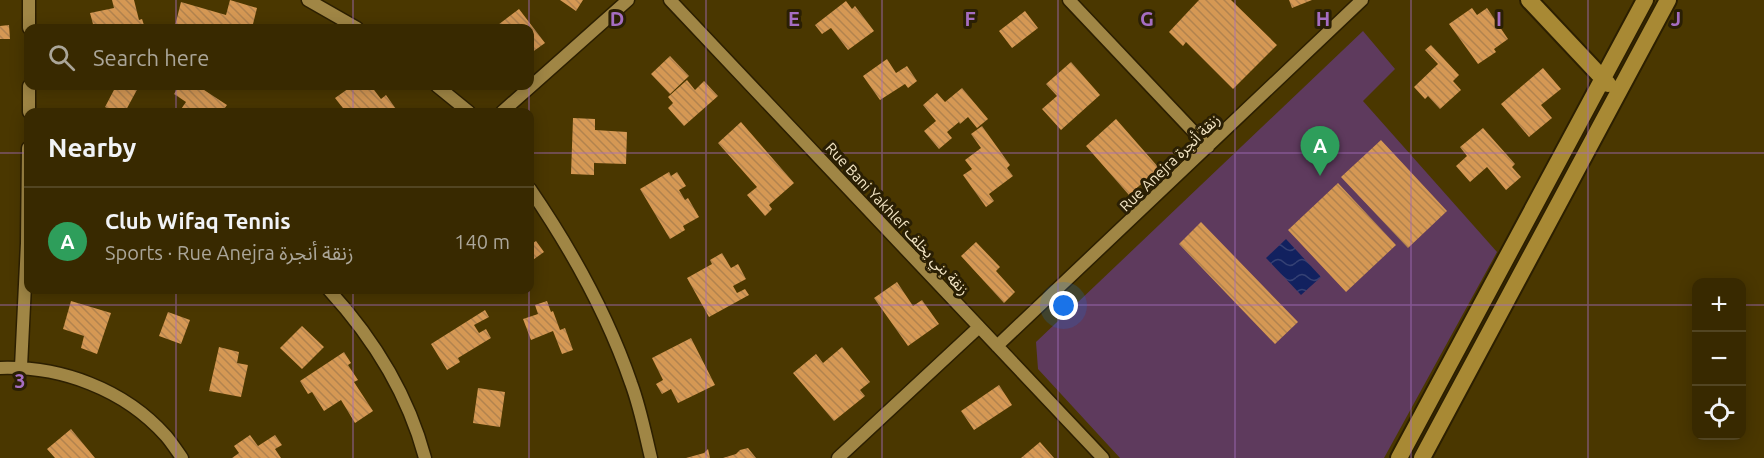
<!DOCTYPE html>
<html lang="en">
<head>
<meta charset="utf-8">
<style>
  :root { --surface:#382900; --page:#3f310a; --text:#f1f3f6; --muted:#aba699; --line:#524522; --accent:#99b5fd }
  body { margin:0; font-family:Ubuntu,"Noto Sans Arabic",sans-serif; background:var(--page); color:var(--text) }
  .controls { position:absolute; right:18px; bottom:18px; display:grid; overflow:hidden; border-radius:12px; box-shadow:0 3px 15px #0003 }
  .controls button { width:54px; height:54px; display:grid; place-items:center; padding:0; border:0; border-bottom:2px solid var(--line); background:var(--surface); color:var(--text); font:30px sans-serif }
  .you { position:absolute; left:1064px; top:306px; width:21px; height:21px; margin:-15px; border:4px solid #fff; border-radius:50%; background:#1a73e8; box-shadow:0 0 0 9px #1a73e833 }
  .badge { display:grid; place-items:center; width:39px; height:39px; border-radius:50%; background:var(--accent); color:#fff; font-size:20px; font-weight:700 }
  .pin { position:absolute; translate:-50% -50px; filter:drop-shadow(0 2px 3px #0008) }
  .pin::after { content:''; position:absolute; top:32px; width:21px; height:18px; background:inherit; clip-path:polygon(0 0,100% 0,50% 100%) }
  .list { margin:0; padding:0; list-style:none }
  h2 { display:flex; justify-content:space-between; align-items:center; height:78px; margin:0; padding:0 24px; font-size:26px }
  h2 small { font-size:20px; font-weight:400; color:var(--muted) }
  .list li { display:grid; grid-template-columns:39px 1fr auto; gap:18px; align-items:center; box-sizing:border-box; height:108px; padding:0 24px; border-top:2px solid var(--line) }
  .list b { display:block; font-size:22px; white-space:nowrap }
  .list p { margin:0; font-size:20px; white-space:nowrap; color:var(--muted) }
  .list em { font-size:20px; font-style:normal; color:var(--muted) }
  .icon { flex:none; width:33px; height:33px; fill:none; stroke:currentColor; stroke-width:2; stroke-linecap:round; stroke-linejoin:round }
  .map { position:relative; flex:none; width:1764px; height:458px; overflow:hidden }
  .search { position:absolute; background:var(--surface); box-shadow:0 3px 15px #0003; left:24px; top:24px; width:510px; height:66px; display:flex; align-items:center; gap:15px; box-sizing:border-box; padding:0 21px; border-radius:12px; color:var(--muted); font-size:22px }
  .panel { position:absolute; background:var(--surface); box-shadow:0 3px 15px #0003; left:24px; top:108px; width:510px; height:186px; border-radius:12px }
  .map>svg:first-child { display:block }
  .garden { fill:#5e3a5d }
  .water { fill:url(#water-waves) }
  .building { fill:url(#building-back-hatch) }
  .lines { fill:none; stroke-linecap:round; stroke-linejoin:round }
  .street-casing { stroke:#2c1f00; stroke-width:15 }
  .secondary-casing { stroke:#2c1f00; stroke-width:20 }
  .street { stroke:#a08645; stroke-width:12 }
  .secondary { stroke:#a88934; stroke-width:16 }
  .grid { fill:none; stroke:#a56dc1; stroke-width:1.5; stroke-opacity:0.55 }
  .labels { text-anchor:middle; stroke-width:6; stroke-linejoin:round; paint-order:stroke }
  .street-label { font-size:15px; fill:#f3e5c4; stroke:#2a1f04 }
  .grid-label { font-size:20px; text-anchor:middle; font-weight:bold; fill:#a56dc1; stroke:#2a1f04; stroke-width:6; stroke-linejoin:round; paint-order:stroke }
</style>
</head>
<body>
<div class="map">
<svg width="1764" height="458" viewBox="0 0 1764 458">
  <defs>
    <pattern id="water-waves" width="16" height="10" patternUnits="userSpaceOnUse" patternTransform="scale(1.5)"><rect width="16" height="10" fill="#12215f"/><path d="M0 5q4-4 8 0t8 0" fill="none" stroke="#354174"/></pattern>
    <pattern id="building-back-hatch" width="6" height="6" patternUnits="userSpaceOnUse" patternTransform="scale(1.5)"><rect width="6" height="6" fill="#d59854"/><path d="M-1 5l2 2M0 0l6 6M5-1l2 2" fill="none" stroke="#b2834e"/></pattern>
  </defs>
  <rect width="100%" height="100%" fill="#4a3700"/>
  <path class="garden" d="M1363 31 1395 69 1363 101 1497 252 1384 458H1120L1038 369 1036 342Z"/>
  <path class="water" d="M1286 239 1321 277 1301 295 1266 258Z"/>
  <path class="building" d="M112 0H134L139 20 142 19 145 28H125L124 27 118 28H94L90 13 114 8Z
    M230 0 257 8 252 28H185L175 26 181 2 226 15Z
    M560 0H583L576 11Z
    M1199 0H1231L1277 45 1233 89 1186 42 1183 46 1169 32Z
    M1289 0H1312L1292 8Z
    M846 1 852 9 855 6 874 31 848 50 831 28 822 34 815 25Z
    M1472 8 1477 15 1487 8 1508 39 1494 49 1496 52 1478 64 1449 24Z
    M519 9 545 43 531 53 530 50V28H494Z
    M1025 11 1038 28 1012 48 999 31Z
    M9 25 10 39H0V26Z
    M1431 45 1459 75 1453 81 1461 90 1440 109 1428 96 1425 99 1414 87 1438 64 1425 50Z
    M670 56 689 76 670 94 651 74Z
    M887 59 896 73 907 66 917 81 908 88 905 84 880 100 863 76Z
    M1071 62 1100 95 1061 130 1042 109 1057 96 1046 84Z
    M1543 68 1561 89 1541 105 1552 118 1529 137 1501 104Z
    M687 80 695 90 704 81 718 96 684 126 668 108 673 103 668 97Z
    M110 86H139L125 112H115L105 107 115 88Z
    M179 86H198L227 105 222 112H179L186 102 174 94Z
    M352 86H371L381 99 386 95 396 109 391 112H358L356 109 351 112H346L335 98Z
    M962 88 988 119 977 128 968 117 960 124 959 122 947 132 952 138 939 149 924 131 936 121 923 105 937 93 945 102Z
    M573 118 595 119V130L627 132 626 164 594 163V175L571 174Z
    M1116 119 1159 168 1129 195 1086 146Z
    M741 122 794 183 769 205 772 209 765 216 747 195 757 187 718 143Z
    M982 126 1010 165 1007 168 1013 176 989 194 994 201 986 207 963 175 972 169 965 160 981 148 971 134Z
    M1483 128 1515 164 1512 167 1521 177 1506 190 1487 167 1470 182 1456 166 1467 156 1460 147Z
    M1381 140 1447 211 1408 248 1341 177Z
    M669 172 671 176 677 172 686 186 679 190 685 200 688 198 699 217 683 226 685 230 670 239 640 189Z
    M1338 183 1396 245 1346 292 1288 230Z
    M1201 222 1298 322 1275 344 1179 244Z
    M536 241 544 252 530 262V245Z
    M976 242 1000 267 996 271 1015 292 1004 303 961 256Z
    M722 253 731 268 738 264 746 279 733 286 737 293 745 289 749 295 709 317 687 278 712 264 710 260Z
    M897 282 913 306 922 300 939 324 908 346 874 298Z
    M71 301 111 313 97 354 81 348 84 336 63 329Z
    M547 301 551 312 553 311 560 330 565 328 573 350 562 354 553 331 531 340 523 319 538 314 535 305Z
    M485 310 489 317 474 325 479 333 486 329 491 338 458 358 460 362 447 370 431 344Z
    M168 312 190 320 181 344 159 336Z
    M302 326 324 347 302 369 280 348Z
    M691 338 715 385 678 403 671 389 662 394 656 384 663 380 652 358Z
    M219 347 239 352 237 363 248 365 241 397 209 391Z
    M842 347 870 382 860 390 865 396 834 421 793 373 816 354 823 363Z
    M344 352 351 363 348 365 358 380 354 382 373 411 355 423 341 400 324 411 312 392 308 394 300 381Z
    M999 385 1012 405 974 430 961 411Z
    M478 388 505 392 500 427 473 423Z
    M71 429 95 458H55L47 449Z
    M250 435 258 446 275 435 282 445 275 449 281 458H232L239 453 234 446Z
    M1040 442 1054 458H1021Z
    M748 448 756 458H723L736 454 740 450Z
    M708 449 710 458H686L704 453Z"/>
  <g class="lines">
    <g class="street-casing">
      <path id="street" d="M29 0V28
        M308 0 357 28
        M670 0 1103 458
        M1069 0 1208 147
        M29 86V112
        M437 86 469 112
        M502 112 628 0
        M530 189C571 249 607 313 631 383 640 407 645 433 651 458
        M329 290C373 338 408 394 425 458
        M997 346 1362 0
        M21 367 27 243 28 148
        M0 368C61 366 124 389 166 436 172 443 177 451 182 458
        M838 458 979 327"/>
    </g>
    <g class="secondary-casing">
      <path id="secondary" d="M1529 0 1608 84
        M1399 458 1645 0
        M1422 458 1668 0"/>
    </g>
    <use href="#street" class="street"/>
    <use href="#secondary" class="secondary"/>
  </g>
  <path class="grid" d="M176 0V28M353 0V28M529 0V28M706 0V458M882 0V458M1058 0V458M1235 0V458M1411 0V458M1588 0V458M176 86V112M353 86V112M529 86V112M0 153H28M530 153H1764M176 290V458M353 290V458M529 290V458M0 305H1696M1742 305H1764"/>
  <g class="labels">
    <g class="street-label">
      <text transform="translate(1170 163) rotate(-44)" y="5">Rue Anejra زنقة أنجرة</text>
      <text transform="translate(897 219) rotate(47)" y="5">Rue Bani Yakhlef زنقة بني يخلف</text>
    </g>
  </g>
  <g class="grid-label">
    <text x="617" y="26">D</text>
    <text x="794" y="26">E</text>
    <text x="970" y="26">F</text>
    <text x="1147" y="26">G</text>
    <text x="1323" y="26">H</text>
    <text x="1499" y="26">I</text>
    <text x="1676" y="26">J</text>
    <text x="20" y="388">3</text>
  </g>
</svg>
<div class="controls">
<button>+</button>
<button>−</button>
<button><svg class="icon" aria-label="locate" viewBox="0 0 24 24"><circle cx="12" cy="12" r="6"/><path d="M12 2v4M12 18v4M2 12h4M18 12h4"/></svg></button>
</div>
<div class="you"></div>
<div class="pin badge" style="left:1320px;top:176px;background:#2e9e5b">A</div>
<div class="search"><svg class="icon" aria-label="search" viewBox="0 0 24 24"><circle cx="10" cy="10" r="6"/><path d="M15 15l6 6"/></svg>Search here</div>
<section class="panel">
<h2>Nearby<small></small></h2>
<ul class="list">
<li><span class="badge" style="background:#2e9e5b">A</span><div><b>Club Wifaq Tennis</b><p>Sports · Rue Anejra زنقة أنجرة</p></div><em>140 m</em></li>
</ul>
</section>
</div>
</body>
</html>
